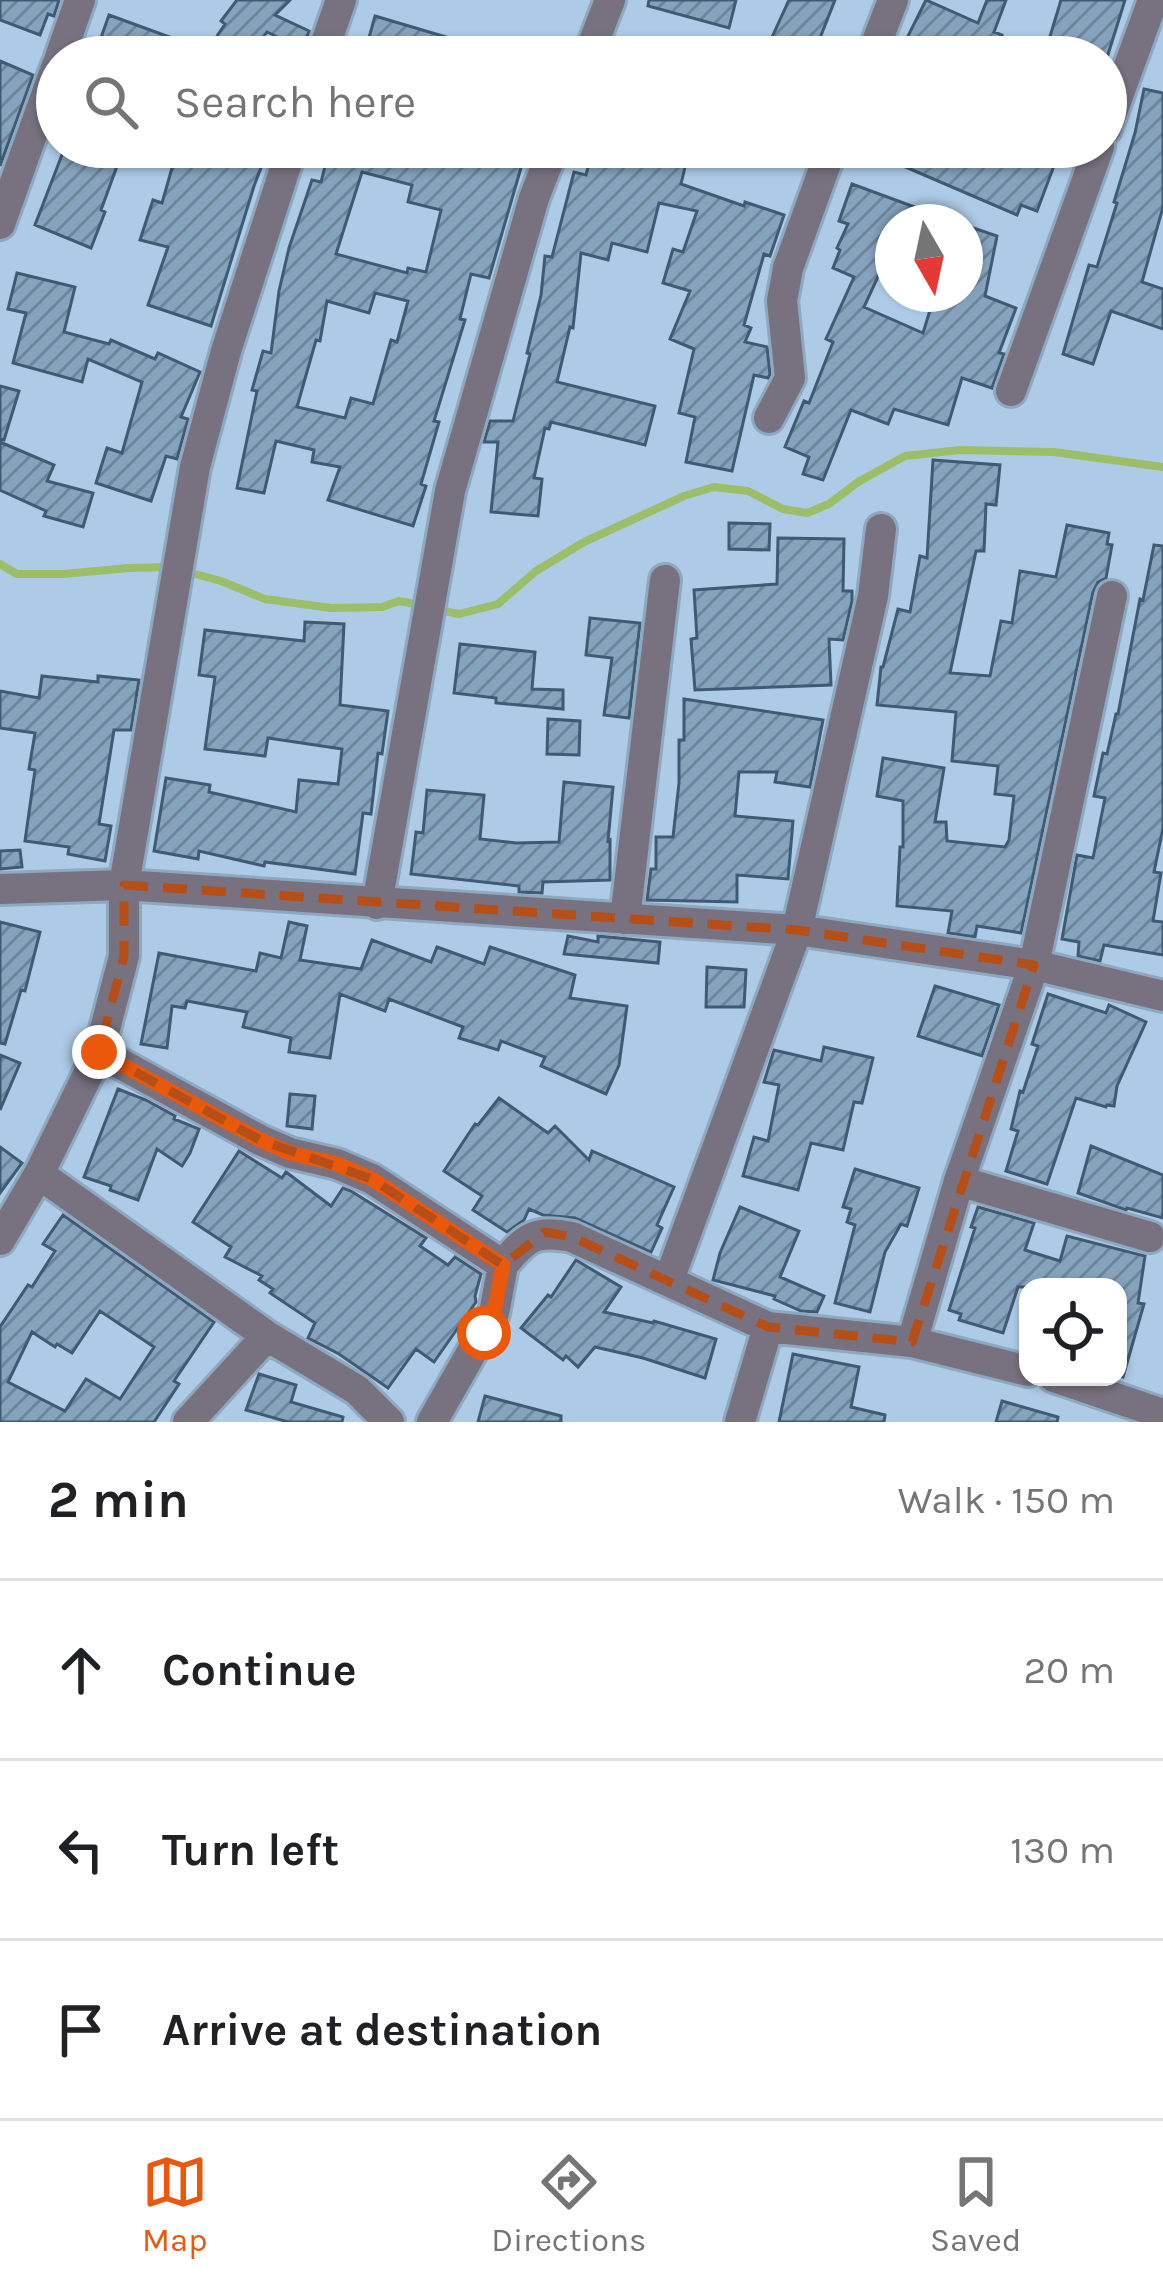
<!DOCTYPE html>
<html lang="en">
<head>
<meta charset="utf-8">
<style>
  :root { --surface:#fff; --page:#f6f6f6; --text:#202124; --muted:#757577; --line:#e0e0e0; --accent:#ea580c }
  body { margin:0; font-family:Karla,sans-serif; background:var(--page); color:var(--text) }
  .controls { position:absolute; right:36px; bottom:36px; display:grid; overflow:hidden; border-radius:24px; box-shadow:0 3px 9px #0004 }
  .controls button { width:108px; height:108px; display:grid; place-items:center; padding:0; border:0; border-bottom:3px solid var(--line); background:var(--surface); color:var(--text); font:60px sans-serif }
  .compass { position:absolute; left:875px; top:204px; width:108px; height:108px; border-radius:50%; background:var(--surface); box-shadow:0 3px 9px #0004; rotate:171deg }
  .stop { position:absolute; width:36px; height:36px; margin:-27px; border:9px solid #ea580c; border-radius:50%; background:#fff }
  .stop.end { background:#ea580c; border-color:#fff; box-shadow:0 3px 12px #0008 }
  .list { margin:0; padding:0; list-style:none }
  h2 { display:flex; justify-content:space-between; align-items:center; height:156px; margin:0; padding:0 48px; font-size:51px }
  h2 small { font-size:39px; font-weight:400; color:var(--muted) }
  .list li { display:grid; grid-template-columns:78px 1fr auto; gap:36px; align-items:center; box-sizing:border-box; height:180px; padding:0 48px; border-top:3px solid var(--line) }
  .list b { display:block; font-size:45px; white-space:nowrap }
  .list em { font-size:39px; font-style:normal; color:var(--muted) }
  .icon { flex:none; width:66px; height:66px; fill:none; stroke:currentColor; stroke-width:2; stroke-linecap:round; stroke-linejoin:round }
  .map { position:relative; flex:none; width:1163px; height:1422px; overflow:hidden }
  .search { position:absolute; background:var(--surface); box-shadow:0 3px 9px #0004; left:36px; right:36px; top:36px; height:132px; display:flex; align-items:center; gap:30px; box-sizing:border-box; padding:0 42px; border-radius:66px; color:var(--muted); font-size:45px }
  .sheet { height:696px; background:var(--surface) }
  nav { display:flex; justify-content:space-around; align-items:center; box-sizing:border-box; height:168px; border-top:3px solid var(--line); background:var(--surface); font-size:33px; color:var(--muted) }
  nav a { display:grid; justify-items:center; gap:6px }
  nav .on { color:var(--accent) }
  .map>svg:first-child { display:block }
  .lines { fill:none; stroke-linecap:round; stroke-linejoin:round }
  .stream { stroke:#9dbe68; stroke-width:8 }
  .building { fill:url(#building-hatch); stroke:#3f5a72; stroke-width:3; fill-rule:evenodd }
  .minor-casing { stroke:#8ea8c0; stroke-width:36 }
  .minor { stroke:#787280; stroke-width:30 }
  .route { stroke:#ea580c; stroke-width:15 }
  .marked { fill:none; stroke:#b64e17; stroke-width:9; stroke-dasharray:24 15; stroke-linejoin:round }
</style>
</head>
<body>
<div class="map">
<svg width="1163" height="1422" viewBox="0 0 1163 1422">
  <defs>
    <pattern id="building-hatch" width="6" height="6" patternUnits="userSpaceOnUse" patternTransform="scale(3)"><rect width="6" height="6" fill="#86a3be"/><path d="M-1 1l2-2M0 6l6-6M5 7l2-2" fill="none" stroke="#6d859b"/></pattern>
  </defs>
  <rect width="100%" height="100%" fill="#adcbe7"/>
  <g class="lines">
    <path class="stream" d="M0 564 17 574H63L129 568 169 567
      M184 571 221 581 265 599 331 608 382 607 399 601 420 605
      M434 609 459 614 498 604 536 571 584 542 684 496 714 487 748 491 783 509 807 513 829 504 858 482 905 456 960 450 1054 452 1163 467"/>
  </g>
  <path class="building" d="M0 0H59L54 16 48 14 40 35 0 20Z
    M237 0H290L275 15 309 31 303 49 267 32 247 57H223L209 48 225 24 221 21Z
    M649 0H736L729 28 648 6Z
    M789 0H835L818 43 849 57H763Z
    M926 0 978 23 987 0H1006L994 32 1002 35 991 57H945L907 38Z
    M1061 0H1125L1106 61V57H1093L1048 43Z
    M109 15 219 55 218 57H111L96 52Z
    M375 16 497 52 496 57H382L365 52Z
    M0 61 33 75 0 166Z
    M1144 89 1163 93V207L1142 282 1163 289V329L1111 311 1093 364 1063 354 1089 265 1097 267 1117 203 1114 202 1135 133Z
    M65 147H124L101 210 105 212 91 248 35 225Z
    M178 147H269L254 186 211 326 148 305 168 247 140 240 153 200 162 203Z
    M330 147H527L489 278 471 274 460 319 465 320 434 421 439 422 421 484 426 486 413 526 328 500 340 467 312 462 314 450 276 441 264 493 237 488 257 391 252 390 263 351 271 353 279 291 289 248 312 180 321 182ZM362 172 412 185 408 202 441 210 426 272 408 268 407 273 336 254ZM375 293 408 301 397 342 391 340 373 404 351 398 345 418 297 407 316 340 320 341 327 301 369 313Z
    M593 147H646L645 151 687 159 681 184 744 206 745 202 784 215 770 256 764 254 744 325 751 328 745 342 767 347 770 374 768 378 754 375 732 471 686 462 695 417 679 413 694 349 670 339 690 291 663 283 673 249 683 252 697 211 659 203 647 252 612 243 608 260 581 253 573 328 570 327 557 382 655 406 645 445 551 422 549 429 545 428 534 478 542 479 538 516 491 512 498 442H484L490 421H513L530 354 527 353 541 295 545 256 552 257 574 172 586 175Z
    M859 147H1061L1037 211 1021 205 1017 215Z
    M852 184 950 220V222H893V244L864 307 923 333 935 294H965V225L997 236 985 296 1016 308 999 353 1004 354 992 388 962 378 948 425 894 409 888 424 851 410 823 480 803 474 809 457 785 447 804 401 809 403 833 342 826 339 854 277 833 268 840 250 837 248 848 224 839 221Z
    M17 273 75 287 64 332 109 344 111 340 155 359 158 353 200 372 181 417 188 419 177 459 166 456 151 501 96 483 107 448 122 453 142 382 88 359 82 382 13 363 26 313 8 309Z
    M0 386 19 391 4 440 0 439Z
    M0 442 54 465 47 481 93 493 83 527 44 516 46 511 0 490Z
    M933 460 1000 465 996 505 986 504 984 551H976L950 673 990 676 1001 621 1012 623 1020 571 1056 577 1067 525 1109 533 1107 544 1112 545 1106 578 1098 582 1093 592 1021 933 977 926 975 937 948 933 952 911 897 906 900 847H903V801L877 796 883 758 944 768 935 822H946L947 841 1005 847 1009 840 1014 796 995 794 998 766 952 761 956 712 877 705 881 667H883L898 609 910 612 920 556 927 558Z
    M729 523 770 524 769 550 729 549Z
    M778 538 844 539 843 591H852V601L843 640 829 639 831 685 695 690 691 639 697 638 694 590 777 584Z
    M1154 545 1163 546V828L1154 872 1161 873 1153 921 1163 922V955L1104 945 1100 961 1078 956 1079 942 1062 939 1077 855 1093 858 1105 798 1094 796 1103 753 1107 754 1116 714H1118L1140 599 1143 600Z
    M590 618 640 623 629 718 604 715 612 658 586 655Z
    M305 622 344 624 340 705 388 711 382 754 378 753 371 814 363 813 355 874 265 862 264 866 199 851 198 859 154 851 166 778 210 785 209 792 296 812 299 780 338 784 342 749 268 738 265 756 205 749 215 677 199 675 205 630 304 641Z
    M460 644 535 652 532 689 563 690V709L496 703V698L454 693Z
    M42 676 98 682V676L139 680 131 730H114L99 824 111 826 105 861 68 854 69 847 25 841 35 770 29 769 35 733 0 728V691L39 698Z
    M684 699 823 720 810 787 775 782 777 772H739L735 816 793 821 788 879 737 875V902L647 900 651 869H656V837H673L679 783V740H684Z
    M548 719 580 721 579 755 547 754Z
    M564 782 613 787 608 841 610 840V880L543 882 542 893 519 892V886L411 874 416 832 423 833 427 790 484 795 480 839 516 843 559 842Z
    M20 850 22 867 0 869V851Z
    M0 922 40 932 25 991 21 990 5 1044 0 1043Z
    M289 922 307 926 300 960 361 969 372 940 431 962 437 947 484 964 490 947 575 975 570 998 627 1006 619 1065 606 1094 541 1066 545 1057 501 1041 498 1050 459 1038 463 1027 389 999 385 1011 340 994 330 1058 289 1052 291 1038 243 1027 247 1012 187 1001 185 1008 172 1006 167 1048 141 1044 159 953 256 971 260 953 281 958Z
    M568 936 598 942V936L660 942 658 963 564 954Z
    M707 967 746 970 744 1007H706Z
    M935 986 999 1005 982 1056 918 1036Z
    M1048 994 1106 1013 1109 1005 1146 1022 1117 1086 1114 1106 1107 1105 1106 1107 1076 1098 1047 1184 1006 1171 1018 1131 1011 1129 1020 1091 1023 1092 1038 1046 1032 1044Z
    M824 1047 873 1058 862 1103 854 1102 843 1150 811 1143 798 1190 743 1176 754 1137 768 1141 779 1085 764 1082 774 1050 821 1061Z
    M0 1055 20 1063 0 1110Z
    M118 1089 146 1100 175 1116 174 1119 199 1129 190 1153 182 1166 157 1149 138 1200 110 1190 111 1186 84 1177Z
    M290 1094 315 1096 312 1129 287 1126Z
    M499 1098 548 1133 555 1126 589 1160 592 1151 674 1187 657 1225 662 1228 651 1252 575 1218 543 1215 529 1209 524 1220 507 1232 473 1210 482 1196 444 1171 475 1124 478 1125Z
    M1091 1146 1163 1175V1218L1127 1208 1126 1210 1078 1193Z
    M0 1147 22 1163 0 1193Z
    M239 1151 282 1178 286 1172 331 1206 343 1188 351 1191 426 1238 420 1246 448 1265 455 1257 481 1274 475 1296 476 1302 434 1362 416 1349 388 1388 339 1354 308 1338 315 1323 270 1293 273 1289 259 1280 262 1276 225 1257 231 1247 193 1222Z
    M855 1169 919 1188 907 1226 901 1224 885 1252 870 1312 835 1303 855 1225 847 1222 851 1209 843 1207Z
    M740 1207 799 1231 780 1277 824 1296 817 1312 801 1311 774 1299 775 1296 713 1280 720 1253Z
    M978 1207 1034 1223 1025 1250 1060 1261 1067 1236 1145 1256 1138 1303 1144 1304 1123 1377 1118 1376V1287H1018L1003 1333 959 1320 961 1314 949 1310 975 1228 971 1227Z
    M63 1215 214 1322 174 1381 179 1384 154 1422H0V1327L28 1285 32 1287 55 1251 43 1244ZM100 1311 154 1347 120 1399 86 1379 65 1411 8 1382 32 1332 55 1347 57 1344 72 1353Z
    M576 1260 621 1287 604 1312 653 1323 654 1321 716 1339 705 1378 643 1358 595 1347 578 1367 566 1356 563 1360 521 1328 548 1295 551 1297Z
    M793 1354 859 1367 851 1407 885 1415 884 1422H779Z
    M259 1374 296 1385 291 1402 343 1417 342 1422H288L246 1410Z
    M485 1396 561 1416V1422H478Z
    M1002 1401 1058 1417 1057 1422H996Z"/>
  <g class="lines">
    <g class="minor-casing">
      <path id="minor" d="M60 57 80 0
        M321 57 341 0
        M588 57 610 0
        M871 57 893 0
        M1106 129 1153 0
        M0 224 57 65
        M1011 391 1099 147
        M769 418 790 378 782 301 788 268 832 147
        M0 889 124 885 797 930 1034 965 1163 996
        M377 904 450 491 534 198 554 147
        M625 919 665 580
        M99 1052 260 1140 290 1153 337 1164 372 1179 503 1265C527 1236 535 1230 572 1237L768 1327 912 1342 1028 1371
        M39 1174 267 1336 357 1390 389 1422
        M959 1181 1150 1237
        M0 1240 39 1174 99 1052 124 956V885L195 467 226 351 292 147
        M669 1280 797 930 873 596 881 529
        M912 1342 959 1181 1034 965 1112 596
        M1054 1377 1163 1414
        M188 1422 267 1336
        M432 1422 494 1313 503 1265
        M740 1422 768 1327"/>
    </g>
    <use href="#minor" class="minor"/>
  </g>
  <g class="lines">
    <path class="route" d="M99 1052 260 1140 290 1153 337 1164 372 1179 503 1265 494 1313 484 1333"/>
  </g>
  <path class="marked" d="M124 885 797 930 1034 965 912 1342 768 1327 572 1237 545 1232 503 1265 372 1179 260 1140 99 1052 124 956Z"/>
</svg>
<div class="controls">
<button><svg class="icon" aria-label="locate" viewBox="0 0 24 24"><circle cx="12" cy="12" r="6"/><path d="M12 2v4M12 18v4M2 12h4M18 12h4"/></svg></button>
</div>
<svg class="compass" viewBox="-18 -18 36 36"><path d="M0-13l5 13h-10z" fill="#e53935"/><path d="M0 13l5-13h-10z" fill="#757577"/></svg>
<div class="stop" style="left:484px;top:1333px"></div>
<div class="stop end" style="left:99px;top:1052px"></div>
<div class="search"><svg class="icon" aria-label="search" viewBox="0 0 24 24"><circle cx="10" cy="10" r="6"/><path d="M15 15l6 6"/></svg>Search here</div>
</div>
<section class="sheet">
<h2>2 min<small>Walk · 150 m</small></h2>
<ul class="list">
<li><svg class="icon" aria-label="ahead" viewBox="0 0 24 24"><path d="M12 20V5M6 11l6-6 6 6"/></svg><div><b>Continue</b></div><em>20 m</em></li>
<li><svg class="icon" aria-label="left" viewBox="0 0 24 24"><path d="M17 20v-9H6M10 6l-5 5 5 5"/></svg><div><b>Turn left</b></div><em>130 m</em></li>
<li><svg class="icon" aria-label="arrive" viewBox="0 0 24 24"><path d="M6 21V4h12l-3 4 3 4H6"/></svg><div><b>Arrive at destination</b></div></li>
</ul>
</section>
<nav>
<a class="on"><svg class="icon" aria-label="map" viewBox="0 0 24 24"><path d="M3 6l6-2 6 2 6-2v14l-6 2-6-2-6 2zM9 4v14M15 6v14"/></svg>Map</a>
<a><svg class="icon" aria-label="directions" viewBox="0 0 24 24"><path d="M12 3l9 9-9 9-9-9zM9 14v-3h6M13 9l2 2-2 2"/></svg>Directions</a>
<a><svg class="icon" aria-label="saved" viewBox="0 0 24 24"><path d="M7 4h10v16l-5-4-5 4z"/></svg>Saved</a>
</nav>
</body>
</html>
